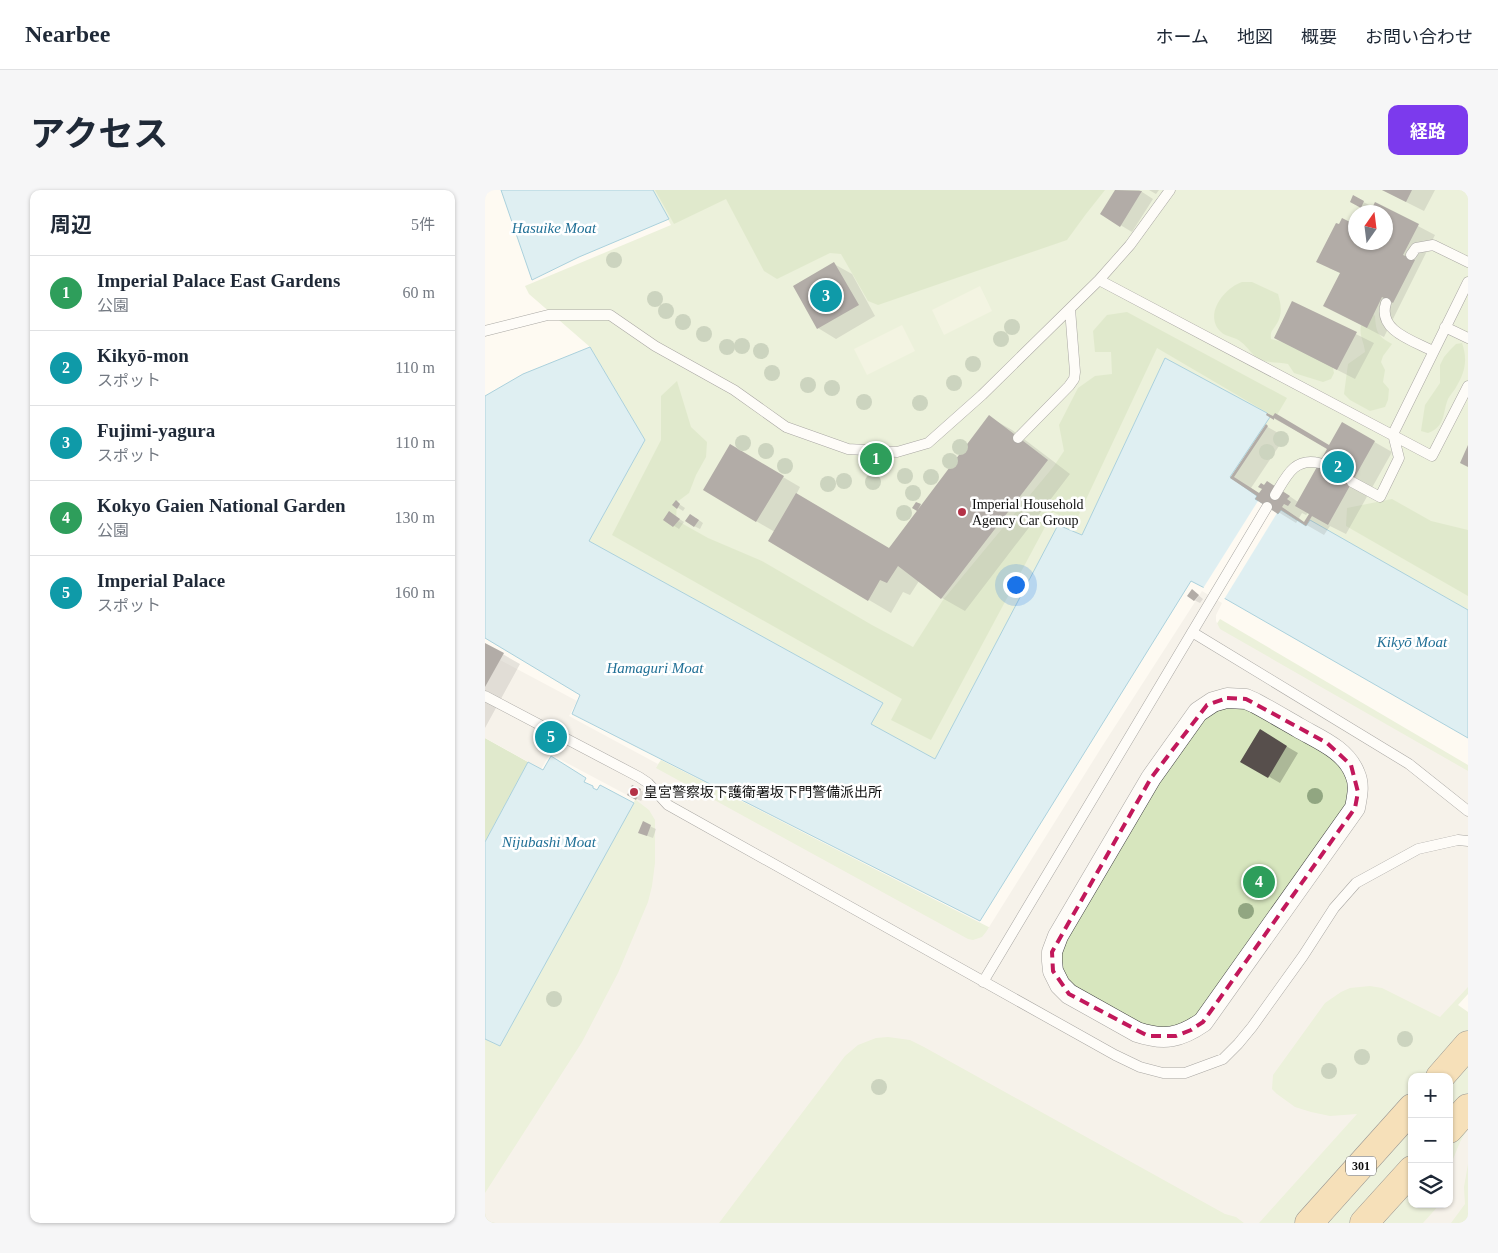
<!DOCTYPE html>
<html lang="ja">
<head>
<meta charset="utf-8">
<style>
  :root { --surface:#fff; --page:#f6f6f7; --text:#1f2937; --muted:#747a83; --line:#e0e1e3; --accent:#7c3aed }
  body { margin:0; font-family:"Times New Roman","Noto Sans JP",serif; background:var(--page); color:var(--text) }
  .controls { position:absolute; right:15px; bottom:15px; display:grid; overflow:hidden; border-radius:10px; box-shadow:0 1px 4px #0004 }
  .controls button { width:45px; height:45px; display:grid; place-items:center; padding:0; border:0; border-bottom:1px solid var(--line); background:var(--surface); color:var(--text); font:25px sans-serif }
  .compass { position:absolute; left:863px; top:15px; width:45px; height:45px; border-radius:50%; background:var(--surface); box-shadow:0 1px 4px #0004; rotate:14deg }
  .you { position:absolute; left:530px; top:394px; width:18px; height:18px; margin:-12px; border:4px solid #fff; border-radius:50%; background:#1a73e8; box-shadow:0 0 0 8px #1a73e833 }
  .badge { display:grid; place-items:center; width:32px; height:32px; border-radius:50%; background:var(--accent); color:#fff; font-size:16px; font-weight:700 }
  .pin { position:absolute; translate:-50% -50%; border:2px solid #fff; box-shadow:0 1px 5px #0006 }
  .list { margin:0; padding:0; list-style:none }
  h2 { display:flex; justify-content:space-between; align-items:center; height:65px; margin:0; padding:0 20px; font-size:21px }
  h2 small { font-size:16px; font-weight:400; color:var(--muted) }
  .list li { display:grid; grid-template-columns:32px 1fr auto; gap:15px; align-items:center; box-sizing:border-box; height:75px; padding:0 20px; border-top:1px solid var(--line) }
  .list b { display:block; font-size:19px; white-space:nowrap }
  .list p { margin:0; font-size:16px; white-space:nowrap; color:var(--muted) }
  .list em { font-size:16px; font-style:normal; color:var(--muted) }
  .icon { flex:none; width:28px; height:28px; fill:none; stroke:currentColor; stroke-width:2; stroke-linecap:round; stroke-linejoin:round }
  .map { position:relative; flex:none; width:983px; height:1033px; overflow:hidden; border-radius:10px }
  header { display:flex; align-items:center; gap:30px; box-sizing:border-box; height:70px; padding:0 25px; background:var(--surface); border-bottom:1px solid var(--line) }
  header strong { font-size:24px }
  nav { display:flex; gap:28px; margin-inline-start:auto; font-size:18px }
  .intro { display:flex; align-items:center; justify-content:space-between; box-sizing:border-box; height:120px; padding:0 30px }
  h1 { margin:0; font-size:35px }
  .button { padding:12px 22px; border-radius:10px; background:var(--accent); color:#fff; font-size:18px; font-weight:700 }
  main { display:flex; gap:30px; padding:0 30px }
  aside { flex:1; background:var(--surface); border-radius:10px; box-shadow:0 1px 4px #0004 }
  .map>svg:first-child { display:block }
  .green { fill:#d7e6be; fill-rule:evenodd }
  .forest { fill:#bdd69e }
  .pitch { fill:#e7eecf }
  .plaza { fill:#eee9e0; fill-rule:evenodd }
  .water { fill:#bbe3f1; stroke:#479fc2 }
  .pier { fill:#fefaf2 }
  .shadow { fill:#0003; fill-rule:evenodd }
  .building { fill:#574f4c }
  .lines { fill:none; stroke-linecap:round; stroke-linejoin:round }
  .lane-casing { stroke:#424242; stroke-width:11 }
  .street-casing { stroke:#424242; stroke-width:21 }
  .primary-casing { stroke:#202020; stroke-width:29 }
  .lane { stroke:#fff; stroke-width:10 }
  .street { stroke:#fff; stroke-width:20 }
  .primary { stroke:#edc173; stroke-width:28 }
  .tree { fill:#91a681 }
  .marked { fill:none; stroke:#c2185b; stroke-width:4; stroke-dasharray:10 6; stroke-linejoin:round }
  .poi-dot { fill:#b43247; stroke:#fff; stroke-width:2 }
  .labels { text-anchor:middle; stroke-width:5; stroke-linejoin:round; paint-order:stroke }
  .shield { fill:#fff; stroke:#575757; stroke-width:1 }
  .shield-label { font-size:12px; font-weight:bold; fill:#0f0f0f }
  .poi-label { font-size:14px; fill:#0f0f0f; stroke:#fff; text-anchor:start }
  .water-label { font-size:15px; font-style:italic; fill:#227197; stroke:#fff }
</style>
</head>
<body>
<header>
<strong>Nearbee</strong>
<nav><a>ホーム</a><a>地図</a><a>概要</a><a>お問い合わせ</a></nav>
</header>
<div class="intro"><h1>アクセス</h1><a class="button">経路</a></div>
<main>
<aside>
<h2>周辺<small>5件</small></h2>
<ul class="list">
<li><span class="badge" style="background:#2e9e5b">1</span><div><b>Imperial Palace East Gardens</b><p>公園</p></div><em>60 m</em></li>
<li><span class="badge" style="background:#0f9aa8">2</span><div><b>Kikyō-mon</b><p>スポット</p></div><em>110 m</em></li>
<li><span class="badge" style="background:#0f9aa8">3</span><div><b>Fujimi-yagura</b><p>スポット</p></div><em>110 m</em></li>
<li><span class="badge" style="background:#2e9e5b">4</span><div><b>Kokyo Gaien National Garden</b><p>公園</p></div><em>130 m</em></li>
<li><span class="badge" style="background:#0f9aa8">5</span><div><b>Imperial Palace</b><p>スポット</p></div><em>160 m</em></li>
</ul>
</aside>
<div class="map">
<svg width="983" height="1033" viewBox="0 0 983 1033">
  <rect width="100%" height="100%" fill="#fefaf2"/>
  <path class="green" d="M168 0H983V420L825 331 821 336 796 320 793 324 770 309 772 305 745 288 785 227 680 168 597 345 573 336 450 569 385 534 398 513 104 351 160 250 105 157 44 104 40 96 186 35ZM871 22H901V52H871Z
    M735 429 983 575V804L973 815 983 822V1033H0V849L15 856 156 599 176 570 531 751 601 632ZM927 887H964V1014H927Z"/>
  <path class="forest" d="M170 0H620L601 24 582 50 393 115 383 111 356 64 345 63 292 89 279 81 241 9 189 34Z
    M757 92H767L793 104C796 114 798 125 791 135 787 141 785 142 786 149L845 164 849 183 846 189 838 192 809 183 803 174C794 172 784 173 776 170 768 167 763 157 756 152 751 147 741 147 736 142 718 125 739 98 757 92Z
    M642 122 802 208 792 225 788 226 672 158 590 333 568 322 446 550 406 530 417 509 127 345 176 250V206L192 191 206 237 222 252 221 267 211 285 204 303 192 312 191 330 223 348 277 371 387 435 428 457 458 410 569 276 579 261 574 235 593 198 610 186 627 184 626 162H610L608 141 622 125Z
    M888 124 890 126C891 143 893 146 907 154L898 166 896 172 900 180 898 192 904 199 903 210 900 217 885 221 865 210 859 204 863 174 880 162C879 151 874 147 876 135Z
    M977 153C983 170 980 183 970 199 968 202 965 205 963 209 957 224 961 236 943 243L936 241 940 215 955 193V175L959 167 965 160 971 154Z
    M907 309 946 331 983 340V406L861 336 862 318Z
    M0 548 43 572 0 652Z"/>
  <path class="pitch" d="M495 96 507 121 459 145 447 120Z
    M417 135 430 161 382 185 369 159Z"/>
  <path class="plaza" d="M717 401 737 413 731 425V431L735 439 983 581V797L955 827 897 798 885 796 865 798 856 802 840 813 788 885 787 899 792 904 810 917 826 922 845 926 872 924 774 1033H759L751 1027 740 1024 439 857 425 850 403 847 391 848 373 855 360 866 234 1033H0V1003L97 852 133 783 163 712 167 696 170 673V630L164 620 151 610 156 599 147 595 142 605 65 564 56 579 0 548V497L15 470 92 511 84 526 173 574 171 578 483 749 488 750 497 747 501 742 618 555ZM734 510 820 541 872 586 869 618 706 840 652 842 568 781 573 746 666 588Z
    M983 939V974L979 997 980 1014 966 1033H938L955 1014H964V979L975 952Z"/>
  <path class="water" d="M16 0H168L184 29 94 67 47 90Z
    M105 157 160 250 104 351 398 513 386 534 450 569 573 335 597 345 680 168 782 223 785 227 745 287 772 306 770 309 793 324 796 320 821 336 825 330 983 420V548L739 408 706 391 495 731 87 524 95 505 0 448V206L38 184Z
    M66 566 101 588 99 592 108 596V598L112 600 115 595 149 613 15 856 0 849V652L43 572 58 580Z"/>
  <path class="pier" d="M773 311 792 323 738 411 717 400Z"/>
  <path class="shadow" d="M631 0H654L668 9 647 42 617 24Z
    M664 0H674L671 4Z
    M897 0H950L939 21Z
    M869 7 884 15 882 19 872 14Z
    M891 14 950 45 899 147 857 125 856 83 844 78 854 36 871 52H901V22H886Z
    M349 74 367 84 390 126 351 149 333 138 309 96Z
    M808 113 889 153 870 189 790 148Z
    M791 225 845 257 858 234 907 262 861 344 845 336 839 345 813 330 811 333 772 309 774 305 746 287 781 236 800 247 766 298 775 304 779 299 800 303 813 312 844 259 788 228ZM817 323 821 325 823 323 826 324 820 333 814 328Z
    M504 227 527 240 585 284 480 421 457 408 434 391 425 405 418 402 406 423 284 351 290 342 271 331 245 256 315 297 311 305 404 359 433 320 429 318 432 313 437 316Z
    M191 312 200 318 198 321 189 315Z
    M190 326 199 332 194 339 180 330Z
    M211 328 218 333 215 339 209 336Z
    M712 404 718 409 715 413 709 410Z
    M0 454 35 474 0 538Z
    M775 541 813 563 795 593 757 571Z
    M148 597 161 603 156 611 144 605Z
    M158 633 171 639 168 648 160 645Z"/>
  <path class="building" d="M630 0 657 1 635 37 615 24Z
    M897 0H927L921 12Z
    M868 5 879 11 876 18 865 12Z
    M890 12 934 34 918 65 930 70 908 113 897 107 882 138 838 116 855 83 831 72 851 33 854 34 857 28 871 35V52H901V22H885Z
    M349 72 374 115 332 139 308 96Z
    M807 111 872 142 852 180 789 148Z
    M782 223 788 226 790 223 844 255 857 232 890 251 843 335 827 326 821 336 796 320 793 324 770 309 772 306 745 288 781 234 783 236 749 287 774 303 777 299 773 297 776 293 779 295 782 291 805 306 802 309 806 312 803 316 799 314 797 317 819 332 824 324 810 316 842 259 789 228V230L781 225Z
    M504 225 563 270 456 409 413 376 402 393 395 390 383 411 283 351 311 303 404 358Z
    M245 254 299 286 271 332 218 300Z
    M983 255V277L975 273Z
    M191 310 195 314 192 319 187 315Z
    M431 312 436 314 432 321 427 318Z
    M184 321 195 329 188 337 178 330Z
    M205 324 214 330 209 337 200 331Z
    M707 399 714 405 709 411 702 406Z
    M0 453 19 463 0 497Z
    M775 539 802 556 783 588 755 572Z
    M147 595 156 599 151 610 142 605Z
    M158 631 166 635 162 646 153 643Z"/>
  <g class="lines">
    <g class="lane-casing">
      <path id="lane" d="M926 65 931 58 948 55 983 72
        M614 90 947 266 983 196
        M901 113C892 141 929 151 948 161
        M960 137 983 148
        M0 141 63 125H125L170 156 249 200 301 237 363 259 412 262 443 253 497 205 614 90 645 55 685 0
        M533 248 584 196 589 189 590 182 585 119
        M867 292 895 307 914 268 908 244 983 92
        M790 305C801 287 809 267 834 273
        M707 442 924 574 983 621
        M0 506 154 587 163 593 183 615 630 865 655 877 678 883H700L738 869 753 854 767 837 818 766 849 718 871 693 933 659 973 650 983 651
        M498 792 782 317"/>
    </g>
    <g class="street-casing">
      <path id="street" d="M742 508 761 509 770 513C785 521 800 530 814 538 835 550 861 560 870 584 875 595 872 607 870 618L718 832C695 848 679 851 652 842L584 804 575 795 568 781 567 771V762L573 746 666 588 713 522 728 512Z"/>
    </g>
    <g class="primary-casing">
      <path id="primary" d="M955 887 983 855
        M964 939 983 918
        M824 1033 927 918
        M879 1033 927 980"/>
    </g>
    <use href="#lane" class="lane"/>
    <use href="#street" class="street"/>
    <use href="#primary" class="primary"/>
  </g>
  <g class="tree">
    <circle cx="129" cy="70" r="8"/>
    <circle cx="170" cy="109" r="8"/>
    <circle cx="181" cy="121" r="8"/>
    <circle cx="198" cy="132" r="8"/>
    <circle cx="527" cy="137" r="8"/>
    <circle cx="219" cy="144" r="8"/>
    <circle cx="516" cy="149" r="8"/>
    <circle cx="257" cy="156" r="8"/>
    <circle cx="242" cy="157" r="8"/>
    <circle cx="276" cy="161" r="8"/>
    <circle cx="488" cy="174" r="8"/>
    <circle cx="287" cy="183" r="8"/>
    <circle cx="469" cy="193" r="8"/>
    <circle cx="323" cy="195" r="8"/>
    <circle cx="347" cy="198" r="8"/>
    <circle cx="379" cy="212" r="8"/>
    <circle cx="435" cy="213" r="8"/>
    <circle cx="796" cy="249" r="8"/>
    <circle cx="258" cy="253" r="8"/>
    <circle cx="475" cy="257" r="8"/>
    <circle cx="281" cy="261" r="8"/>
    <circle cx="782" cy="262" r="8"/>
    <circle cx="465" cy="271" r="8"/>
    <circle cx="300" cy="276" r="8"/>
    <circle cx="420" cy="286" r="8"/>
    <circle cx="446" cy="287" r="8"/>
    <circle cx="359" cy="291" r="8"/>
    <circle cx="388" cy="292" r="8"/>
    <circle cx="343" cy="294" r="8"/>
    <circle cx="428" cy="303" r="8"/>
    <circle cx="419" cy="323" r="8"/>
    <circle cx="830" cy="606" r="8"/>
    <circle cx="761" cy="721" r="8"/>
    <circle cx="69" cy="809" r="8"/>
    <circle cx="920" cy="849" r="8"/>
    <circle cx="877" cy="867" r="8"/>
    <circle cx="844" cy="881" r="8"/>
    <circle cx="394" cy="897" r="8"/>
  </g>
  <path d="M0 0H983V1033H0ZM742 508 761 509 842 553 866 575 873 602 870 618 718 832 706 840 691 846H663L584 804 568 781 567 762 666 588 722 515Z" fill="#fefaf2" fill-opacity=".55" fill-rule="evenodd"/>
  <path class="marked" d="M742 508 761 509 842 553 866 575 873 602 870 618 718 832 706 840 691 846H663L584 804 568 781 567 762 666 588 722 515Z"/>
  <g class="poi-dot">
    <circle cx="477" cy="322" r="5"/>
    <circle cx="149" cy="602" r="5"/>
  </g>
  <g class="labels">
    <rect class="shield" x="861" y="966.5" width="30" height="19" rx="4"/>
    <g class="shield-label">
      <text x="876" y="980">301</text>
    </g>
    <g class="poi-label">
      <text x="487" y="319">Imperial Household<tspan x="487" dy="16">Agency Car Group</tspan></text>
      <text x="159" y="607">皇宮警察坂下護衛署坂下門警備派出所</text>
    </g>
    <g class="water-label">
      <text x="69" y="43">Hasuike Moat</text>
      <text x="927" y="457">Kikyō Moat</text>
      <text x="170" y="483">Hamaguri Moat</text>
      <text x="64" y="657">Nijubashi Moat</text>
    </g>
  </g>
</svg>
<div class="controls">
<button>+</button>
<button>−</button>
<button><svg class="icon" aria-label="layers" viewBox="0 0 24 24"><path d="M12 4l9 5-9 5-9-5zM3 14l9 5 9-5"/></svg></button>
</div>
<svg class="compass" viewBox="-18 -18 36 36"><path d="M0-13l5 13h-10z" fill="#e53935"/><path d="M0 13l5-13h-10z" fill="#747a83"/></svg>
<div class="you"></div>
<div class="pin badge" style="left:391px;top:269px;background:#2e9e5b">1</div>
<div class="pin badge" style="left:853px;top:277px;background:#0f9aa8">2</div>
<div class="pin badge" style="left:341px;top:106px;background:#0f9aa8">3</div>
<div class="pin badge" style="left:774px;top:692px;background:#2e9e5b">4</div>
<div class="pin badge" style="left:66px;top:547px;background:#0f9aa8">5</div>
</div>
</main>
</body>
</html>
